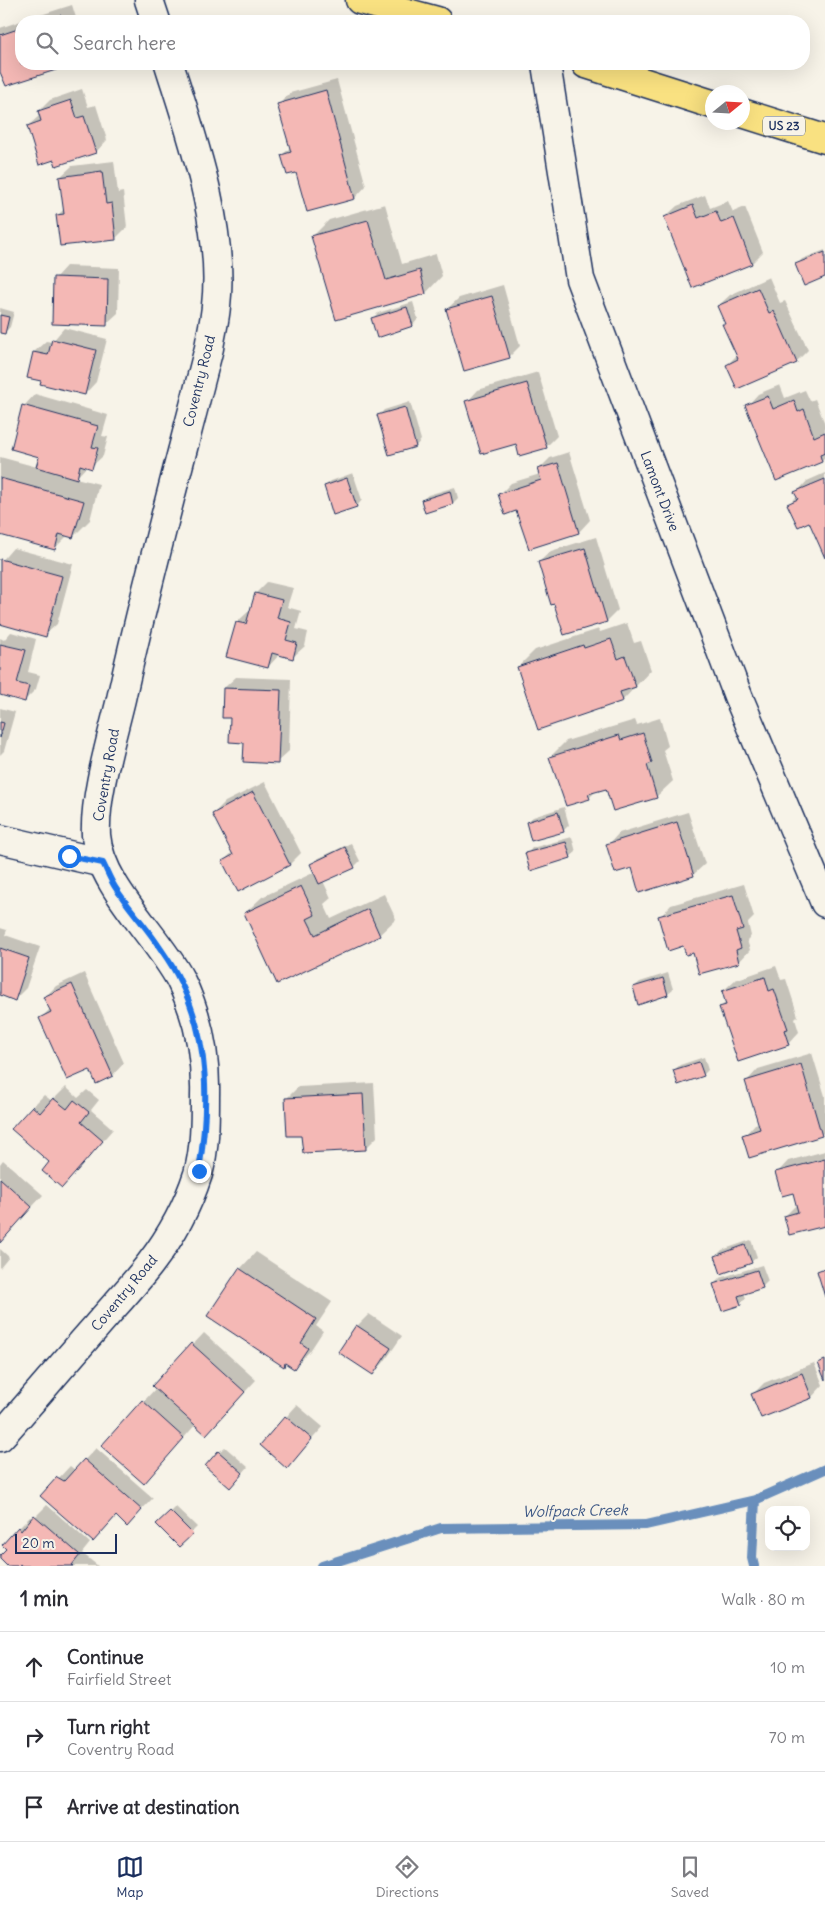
<!DOCTYPE html>
<html lang="en">
<head>
<meta charset="utf-8">
<style>
  :root { --surface:#fff; --page:#f7f7f7; --text:#2b2b33; --muted:#7c7c81; --line:#e1e1e2; --accent:#1b2f5e }
  body { margin:0; font-family:Delius,sans-serif; background:var(--page); color:var(--text) }
  .controls { position:absolute; right:15px; bottom:15px; display:grid; overflow:hidden; border-radius:10px; box-shadow:0 5px 20px #0002 }
  .controls button { width:45px; height:45px; display:grid; place-items:center; padding:0; border:0; border-bottom:1px solid var(--line); background:var(--surface); color:var(--text); font:25px sans-serif }
  .compass { position:absolute; left:705px; top:85px; width:45px; height:45px; border-radius:50%; background:var(--surface); box-shadow:0 5px 20px #0002; rotate:72deg }
  .scale { position:absolute; left:15px; bottom:12px; width:102px; box-sizing:border-box; padding-left:5px; border:2px solid #1b2f5e; border-top:0; font-size:14px; line-height:18px; white-space:nowrap; color:#1b2f5e; -webkit-text-stroke:4px #f7f3e8; paint-order:stroke }
  .stop { position:absolute; width:15px; height:15px; margin:-11px; border:4px solid #1a73e8; border-radius:50%; background:#fff }
  .stop.end { background:#1a73e8; border-color:#fff; box-shadow:0 1px 5px #0008 }
  .list { margin:0; padding:0; list-style:none }
  h2 { display:flex; justify-content:space-between; align-items:center; height:65px; margin:0; padding:0 20px; font-size:21px }
  h2 small { font-size:16px; font-weight:400; color:var(--muted) }
  .list li { display:grid; grid-template-columns:32px 1fr auto; gap:15px; align-items:center; box-sizing:border-box; height:70px; padding:0 20px; border-top:1px solid var(--line) }
  .list b { display:block; font-size:19px; white-space:nowrap }
  .list p { margin:0; font-size:16px; white-space:nowrap; color:var(--muted) }
  .list em { font-size:16px; font-style:normal; color:var(--muted) }
  .icon { flex:none; width:28px; height:28px; fill:none; stroke:currentColor; stroke-width:2; stroke-linecap:round; stroke-linejoin:round }
  .map { position:relative; flex:none; width:825px; height:1566px; overflow:hidden }
  .search { position:absolute; background:var(--surface); box-shadow:0 5px 20px #0002; left:15px; right:15px; top:15px; height:55px; display:flex; align-items:center; gap:12px; box-sizing:border-box; padding:0 18px; border-radius:20px; color:var(--muted); font-size:19px }
  .sheet { height:275px; background:var(--surface) }
  nav { display:flex; justify-content:space-around; align-items:center; box-sizing:border-box; height:70px; border-top:1px solid var(--line); background:var(--surface); font-size:14px; color:var(--muted) }
  nav a { display:grid; justify-items:center; gap:2px }
  nav .on { color:var(--accent) }
  .map>svg:first-child { display:block }
  .shadow { fill:#0003 }
  .lines { fill:none; stroke-linecap:round; stroke-linejoin:round }
  .stream { stroke:#6a8fbc; stroke-width:10 }
  .building { fill:#f4b8b5; stroke:#1b2f5e }
  .minor-casing { stroke:#1b2f5e; stroke-width:31 }
  .trunk-casing { stroke:#1b2f5e; stroke-width:31 }
  .minor { stroke:#f7f3e8; stroke-width:28 }
  .trunk { stroke:#f9e181; stroke-width:28 }
  .route { stroke:#1a73e8; stroke-width:6 }
  .labels { text-anchor:middle; stroke-width:4; stroke-linejoin:round; paint-order:stroke }
  .shield { fill:#f7f3e8; stroke:#5d6a87; stroke-width:1 }
  .shield-label { font-size:12px; font-weight:bold; fill:#1b2f5e }
  .street-label { font-size:14px; fill:#1b2f5e; stroke:#f7f3e8 }
  .water-label { font-size:15px; font-style:italic; fill:#3c5785; stroke:#f7f3e8 }
</style>
</head>
<body>
<div class="map">
<svg width="825" height="1566" viewBox="0 0 825 1566">
  <rect width="100%" height="100%" fill="#f7f3e8"/>
  <filter id="ink" filterUnits="userSpaceOnUse"><feTurbulence type="fractalNoise" baseFrequency=".02" numOctaves="2"/><feDisplacementMap in="SourceGraphic" scale="10" xChannelSelector="R" yChannelSelector="G"/><feConvolveMatrix kernelMatrix="1 2 1 2 8 2 1 2 1" color-interpolation-filters="sRGB"/></filter>
  <g filter="url(#ink)">
    <path class="shadow" d="M72 5 77 21H22Z
      M21 21V64H64L61 67 0 71V28Z
      M337 80 366 186 355 198 308 210 297 171 282 155 291 147 279 104 290 93Z
      M82 89 88 107 96 105 107 140 96 152 57 165 55 158 28 126 40 115 39 111 50 100Z
      M114 161 118 193 123 192 127 227 116 238 57 216 64 209 60 177 72 166Z
      M705 195 710 208 728 201 733 212 745 207 763 252 752 263 665 217 677 206Z
      M385 204 402 264 436 254 442 276 426 293 337 319 312 237 329 220Z
      M825 250V276L797 265 802 259Z
      M66 266 119 268 118 313 106 324 55 278Z
      M769 277 780 303 785 301 808 350 796 362 727 365 737 355 724 325 726 323 718 306 730 295Z
      M503 285 520 346 509 357 447 309 459 298Z
      M413 302 418 319 413 325 378 336 372 319 378 313Z
      M0 308 14 312 10 327 4 333 0 332Z
      M64 328 107 339 96 382 85 394 28 377 34 352 46 341 52 342Z
      M538 372 557 436 546 447 516 443 467 402 478 390Z
      M780 385 785 398 805 390 810 401 815 399 825 424V458L822 461 777 479 747 406 758 394Z
      M35 394 108 415 102 436 108 437 103 456 91 467 87 466 76 478 99 484 90 520 73 537 68 535 54 549 0 534V457L37 467 40 456 24 406Z
      M410 402 421 440 416 446 389 453 378 416 384 410Z
      M569 452 590 520 579 532 530 547 517 510 500 494 511 483 540 474 539 469 550 458Z
      M353 473 362 500 357 506 325 486 331 481Z
      M825 473V555L810 520 789 504 797 496 796 493 807 481Z
      M455 487 458 498 453 503 422 500 428 495Z
      M596 537 618 610 607 621 539 562 551 551Z
      M13 548 73 564 57 624 45 635 0 623V563Z
      M267 582 293 588 287 607 301 611 296 629 308 632 305 646 293 657 280 654 268 667 228 656 237 622 249 611H251L256 593Z
      M627 623 634 643 641 641 651 670 623 700 539 728 518 667 535 650 599 629 600 632Z
      M11 632 36 639 28 672 40 675 36 689 25 700 0 694V638L4 640Z
      M236 677 291 679 289 751 277 762 245 742 231 717 224 688Z
      M0 708 15 712 4 751 0 755Z
      M660 718 668 746 663 750 673 781 656 797 607 787 597 790 589 798 550 757 566 741 635 720 637 725Z
      M265 782 301 853 290 864 223 861 233 852 213 814 225 802Z
      M564 807 569 825 563 831 527 822 533 817Z
      M688 812 705 864 693 875 633 866 608 845 619 833Z
      M572 837 576 852 570 857 527 854 532 848Z
      M351 843 360 861 354 867 323 881 331 898 324 904 331 919 384 894 396 919 379 935 278 982 245 913 262 897 315 872 311 864 317 859Z
      M744 884 754 917 748 923 751 936 747 940 750 950 739 962 699 973 693 951 684 944 660 917 671 905Z
      M0 928 7 930 5 935 40 947 26 988 15 999 0 994Z
      M776 966 781 980 786 979 798 1016 795 1019 799 1032 788 1044 721 1007 726 1002 723 991 735 980Z
      M84 973 124 1063 113 1075 96 1082 90 1068 41 1018 50 1009 45 997 56 986Z
      M668 973 673 989 667 994 634 987 640 982Z
      M812 1053 825 1096V1131L822 1134 750 1156 744 1136 755 1124 759 1123 747 1081 758 1069Z
      M704 1057 708 1070 703 1075 674 1070 680 1065Z
      M374 1083 377 1137 366 1148 303 1134 286 1099 298 1087Z
      M66 1087 78 1098 87 1090 99 1100 91 1110 113 1129 62 1187 51 1162 32 1107 44 1095 52 1101Z
      M825 1151V1224L785 1216 797 1204 794 1192 777 1173 788 1161Z
      M3 1160 43 1195 0 1242V1164Z
      M751 1240 757 1257 751 1262 716 1256 722 1250Z
      M0 1249 9 1257 0 1268Z
      M256 1252 332 1302 316 1326 323 1331 310 1351 294 1367 286 1362 283 1365 240 1269Z
      M762 1265 768 1281 762 1287 744 1293 746 1298 740 1304 714 1284 720 1278Z
      M369 1314 402 1336 384 1362 373 1374 340 1352 357 1326Z
      M204 1333 256 1380 217 1422 196 1424 155 1471 103 1445 156 1388 154 1386Z
      M814 1363 823 1385 812 1397 762 1416 753 1394 764 1383Z
      M297 1405 323 1427 287 1467 261 1445Z
      M225 1447 248 1467 236 1481 219 1452Z
      M96 1448 153 1498 127 1525 116 1515 42 1496 70 1466 75 1470Z
      M47 1505 90 1543 82 1553 98 1566H24L20 1562 16 1566H9L0 1558 8 1548 19 1528 30 1517 33 1519Z
      M176 1507 197 1527 179 1545 158 1525Z"/>
    <g class="lines">
      <path class="stream" d="M322 1566 441 1528 646 1525 755 1500 825 1469
        M754 1566 752 1558 755 1500"/>
    </g>
    <path class="building" d="M61 15 63 21H43Z
      M21 28V64H61L62 68 6 86 0 72V35Z
      M326 90 355 199 307 212 296 173 287 175 281 155 291 152 277 104Z
      M71 100 77 118 84 116 96 153 56 166 54 160 39 165 27 126 41 121 38 111Z
      M102 171 106 204 112 203 116 240 60 246 56 215 64 214 59 177Z
      M693 205 698 218 716 211 721 223 734 218 752 264 692 288 664 217Z
      M368 220 386 280 420 270 426 294 336 320 311 236Z
      M825 252V277L804 286 795 264Z
      M53 277 108 279 107 326 52 324Z
      M758 288 769 313 774 311 797 363 737 389 726 365 738 359 722 324H725L717 306Z
      M492 296 510 358 464 371 446 309Z
      M407 307 413 326 377 338 371 318Z
      M0 315 9 317 5 334 0 333Z
      M52 339 96 350 85 395 40 384 41 381 27 378 33 352 48 355Z
      M527 383 547 448 519 456 516 444 481 454 465 401Z
      M768 396 773 409 794 400 798 412 804 409 814 437 825 432V453L820 455 822 462 776 481 745 405Z
      M22 405 98 426 92 447 98 448 92 469 80 465 77 479 36 467 39 457 11 449Z
      M405 407 416 447 389 455 377 415Z
      M558 463 579 533 529 549 516 511 505 515 498 494 541 480 537 469Z
      M0 478 84 501 73 538 59 534 55 550 0 535Z
      M347 478 357 507 333 515 324 486Z
      M825 479V558L809 522 798 527 787 504 798 499 794 492Z
      M450 491 453 504 425 513 421 500Z
      M585 548 607 622 564 635 554 604 551 605 538 562Z
      M0 559 62 576 46 637 0 624Z
      M255 593 282 600 277 618 291 622 286 640 297 643 293 659 272 653 268 668 226 657 236 622 246 624Z
      M611 639 618 659 625 656 636 687 620 692 623 701 538 730 517 667 583 645 584 648Z
      M0 644 26 650 17 683 29 686 25 702 0 695Z
      M223 688 281 690 278 764 243 762 244 743 229 742 230 718H222Z
      M0 722 4 723 0 738Z
      M643 733 652 763 647 765 657 798 613 811 606 789 588 794 590 799 566 806 549 757 619 735 621 740Z
      M253 792 290 865 238 892 222 861 233 855 212 814Z
      M558 812 564 832 531 841 526 822Z
      M677 822 694 876 639 893 632 868 615 873 606 844Z
      M566 842 571 858 530 871 525 853Z
      M345 847 355 868 319 884 310 864Z
      M301 886 315 915 307 919 315 935 368 909 380 936 277 984 244 913Z
      M733 895 743 929 736 931 741 948 736 950 739 963 699 974 693 953 686 955 683 946 668 951 658 916Z
      M0 948 29 958 15 1001 0 995Z
      M765 977 769 991 774 989 788 1029 784 1030 789 1045 738 1062 719 1007 726 1005 722 991Z
      M663 978 668 995 638 1005 633 987Z
      M72 984 113 1076 96 1084 90 1070 67 1080 39 1018 51 1012 43 997Z
      M699 1062 704 1076 678 1085 673 1070Z
      M801 1064 822 1136 749 1158 742 1135 760 1129 745 1081Z
      M363 1094 366 1150 303 1153 301 1136H287L285 1098Z
      M53 1098 67 1109 74 1100 89 1112 81 1122 103 1141 62 1188 42 1171 49 1162 11 1129 32 1106 40 1113Z
      M825 1159V1226L789 1235 784 1216 798 1212 793 1193 782 1196 775 1172Z
      M0 1178 32 1207 0 1243Z
      M745 1245 752 1263 721 1274 715 1256Z
      M239 1268 316 1319 301 1343 308 1348 294 1369 285 1363 284 1367 207 1316Z
      M825 1268V1297L817 1271Z
      M757 1270 763 1288 738 1296 741 1305 722 1311 713 1284Z
      M356 1325 391 1348 373 1375 338 1352Z
      M191 1343 245 1392 206 1435 152 1386Z
      M825 1360V1380L818 1363Z
      M802 1373 812 1398 761 1418 751 1394Z
      M142 1400 184 1438 144 1484 101 1446Z
      M285 1416 312 1439 287 1469 260 1445Z
      M218 1451 243 1473 230 1488 205 1466Z
      M84 1459 142 1510 127 1527 116 1516 93 1542 40 1496 57 1477 64 1481Z
      M170 1511 193 1534 179 1547 156 1524Z
      M34 1515 80 1555 72 1565 73 1566H22L20 1564 18 1566H7L0 1559V1555L6 1549 2 1545 18 1527 21 1531Z"/>
    <g class="lines">
      <g class="minor-casing">
        <path id="minor" d="M149 0 156 21
          M546 64 580 279 738 696 825 903
          M0 839 103 863
          M0 1437C32 1401 63 1364 95 1328 113 1307 133 1286 150 1264 170 1238 188 1205 198 1174 205 1149 205 1121 205 1096 206 1056 198 1015 180 979 156 934 100 886 96 835 94 796 112 737 121 699 147 581 179 465 209 348 211 334 215 320 216 306 225 229 192 137 169 64"/>
      </g>
      <g class="trunk-casing">
        <path id="trunk" d="M360 0 437 21
          M586 64 712 104
          M742 113 825 139"/>
      </g>
      <use href="#minor" class="minor"/>
      <use href="#trunk" class="trunk"/>
    </g>
  </g>
  <g class="lines" filter="url(#ink)">
    <path class="route" d="M69 856 103 863C107 871 110 879 115 887 127 906 143 923 156 942 164 954 174 967 180 981 210 1041 209 1106 199 1171"/>
  </g>
  <g class="labels">
    <rect class="shield" x="763" y="116.5" width="42" height="19" rx="4"/>
    <g class="shield-label">
      <text x="784" y="130">US 23</text>
    </g>
    <g class="street-label">
      <text transform="translate(199 381) rotate(-76)" y="5">Coventry Road</text>
      <text transform="translate(660 491) rotate(69)" y="5">Lamont Drive</text>
      <text transform="translate(106 775) rotate(-80)" y="5">Coventry Road</text>
      <text transform="translate(124 1293) rotate(-50)" y="5">Coventry Road</text>
    </g>
    <g class="water-label">
      <text transform="translate(575 1511) rotate(-1)" y="5">Wolfpack Creek</text>
    </g>
  </g>
</svg>
<div class="controls">
<button><svg class="icon" aria-label="locate" viewBox="0 0 24 24"><circle cx="12" cy="12" r="6"/><path d="M12 2v4M12 18v4M2 12h4M18 12h4"/></svg></button>
</div>
<svg class="compass" viewBox="-18 -18 36 36"><path d="M0-13l5 13h-10z" fill="#e53935"/><path d="M0 13l5-13h-10z" fill="#7c7c81"/></svg>
<div class="scale">20 m</div>
<div class="stop" style="left:69px;top:856px"></div>
<div class="stop end" style="left:199px;top:1171px"></div>
<div class="search"><svg class="icon" aria-label="search" viewBox="0 0 24 24"><circle cx="10" cy="10" r="6"/><path d="M15 15l6 6"/></svg>Search here</div>
</div>
<section class="sheet">
<h2>1 min<small>Walk · 80 m</small></h2>
<ul class="list">
<li><svg class="icon" aria-label="ahead" viewBox="0 0 24 24"><path d="M12 20V5M6 11l6-6 6 6"/></svg><div><b>Continue</b><p>Fairfield Street</p></div><em>10 m</em></li>
<li><svg class="icon" aria-label="right" viewBox="0 0 24 24"><path d="M7 20v-9h11M14 6l5 5-5 5"/></svg><div><b>Turn right</b><p>Coventry Road</p></div><em>70 m</em></li>
<li><svg class="icon" aria-label="arrive" viewBox="0 0 24 24"><path d="M6 21V4h12l-3 4 3 4H6"/></svg><div><b>Arrive at destination</b></div></li>
</ul>
</section>
<nav>
<a class="on"><svg class="icon" aria-label="map" viewBox="0 0 24 24"><path d="M3 6l6-2 6 2 6-2v14l-6 2-6-2-6 2zM9 4v14M15 6v14"/></svg>Map</a>
<a><svg class="icon" aria-label="directions" viewBox="0 0 24 24"><path d="M12 3l9 9-9 9-9-9zM9 14v-3h6M13 9l2 2-2 2"/></svg>Directions</a>
<a><svg class="icon" aria-label="saved" viewBox="0 0 24 24"><path d="M7 4h10v16l-5-4-5 4z"/></svg>Saved</a>
</nav>
</body>
</html>
